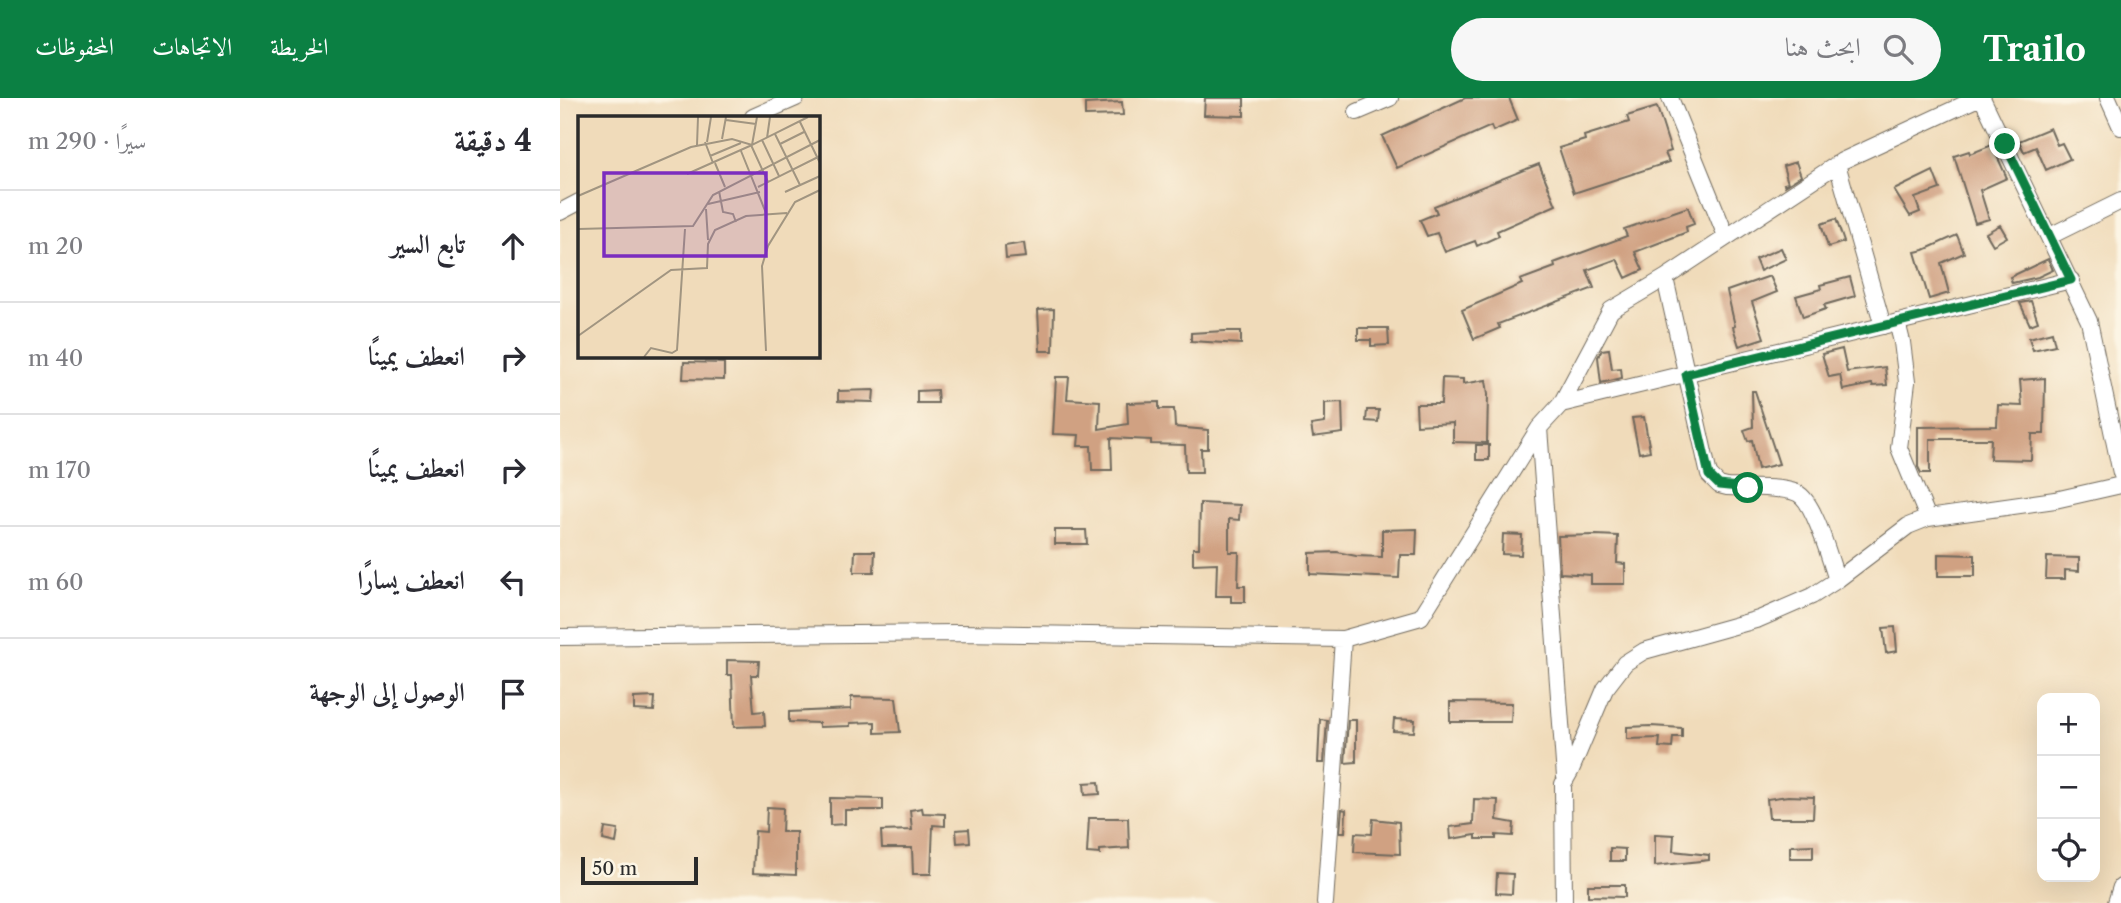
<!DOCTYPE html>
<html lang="ar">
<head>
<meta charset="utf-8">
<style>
  :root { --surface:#fff; --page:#f7f7f7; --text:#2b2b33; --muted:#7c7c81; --line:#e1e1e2; --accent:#0b8043 }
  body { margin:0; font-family:"Libre Caslon Text",Amiri,serif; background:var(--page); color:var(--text); direction:rtl }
  .controls { position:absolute; right:21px; bottom:21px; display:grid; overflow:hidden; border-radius:14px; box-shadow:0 7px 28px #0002 }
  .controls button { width:63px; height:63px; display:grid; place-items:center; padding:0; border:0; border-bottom:2px solid var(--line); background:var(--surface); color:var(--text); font:35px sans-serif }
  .scale { position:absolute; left:21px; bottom:18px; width:117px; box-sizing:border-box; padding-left:7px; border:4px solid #2b2b2b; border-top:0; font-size:19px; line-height:24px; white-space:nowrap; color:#2b2b2b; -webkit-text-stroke:5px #fcf5e5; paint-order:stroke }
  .stop { position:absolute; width:21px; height:21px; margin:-16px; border:5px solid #0b8043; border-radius:50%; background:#fff }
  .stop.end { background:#0b8043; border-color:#fff; box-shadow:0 2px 7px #0008 }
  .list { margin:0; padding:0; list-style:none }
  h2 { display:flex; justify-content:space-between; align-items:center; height:91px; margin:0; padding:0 28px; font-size:30px }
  h2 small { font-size:23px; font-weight:400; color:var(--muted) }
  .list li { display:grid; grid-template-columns:46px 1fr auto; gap:21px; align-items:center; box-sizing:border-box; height:112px; padding:0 28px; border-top:2px solid var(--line) }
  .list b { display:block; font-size:26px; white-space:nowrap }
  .list em { font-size:23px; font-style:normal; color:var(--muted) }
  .icon { flex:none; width:38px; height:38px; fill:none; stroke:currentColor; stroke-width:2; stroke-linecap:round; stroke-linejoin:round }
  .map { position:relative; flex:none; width:1561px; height:805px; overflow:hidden; direction:ltr }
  header { display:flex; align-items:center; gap:42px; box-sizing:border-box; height:98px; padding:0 35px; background:var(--accent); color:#fff }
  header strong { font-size:33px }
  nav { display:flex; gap:38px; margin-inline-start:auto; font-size:24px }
  .search { width:490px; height:63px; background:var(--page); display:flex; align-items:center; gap:18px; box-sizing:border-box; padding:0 24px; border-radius:38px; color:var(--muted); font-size:26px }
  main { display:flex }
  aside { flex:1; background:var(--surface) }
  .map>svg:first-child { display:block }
  .building { fill:#d0a182 }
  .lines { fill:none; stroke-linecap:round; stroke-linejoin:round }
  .minor-casing { stroke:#70695d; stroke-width:18 }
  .minor { stroke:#fff; stroke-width:16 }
  .route { stroke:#0b8043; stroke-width:9 }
  .inset-road { fill:none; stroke:#a19581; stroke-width:2 }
  .view { fill:#7b2cbf; fill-opacity:0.15; stroke:#7b2cbf; stroke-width:3.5 }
  .inset-edge { fill:none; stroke:#2b2b2b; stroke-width:3.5 }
</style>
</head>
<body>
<header>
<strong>Trailo</strong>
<div class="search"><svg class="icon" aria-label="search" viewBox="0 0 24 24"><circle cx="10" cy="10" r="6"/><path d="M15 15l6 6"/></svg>ابحث هنا</div>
<nav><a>الخريطة</a><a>الاتجاهات</a><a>المحفوظات</a></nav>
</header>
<main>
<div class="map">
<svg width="1561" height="805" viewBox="0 0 1561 805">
  <rect width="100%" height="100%" fill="#fcf5e5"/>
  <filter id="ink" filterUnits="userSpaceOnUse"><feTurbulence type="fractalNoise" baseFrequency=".0143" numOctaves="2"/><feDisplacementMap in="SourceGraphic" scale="14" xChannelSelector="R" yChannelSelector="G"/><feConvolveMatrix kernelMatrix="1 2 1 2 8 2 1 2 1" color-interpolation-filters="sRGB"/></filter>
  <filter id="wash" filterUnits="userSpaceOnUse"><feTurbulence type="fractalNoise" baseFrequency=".00686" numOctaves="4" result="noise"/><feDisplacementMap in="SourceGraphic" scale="28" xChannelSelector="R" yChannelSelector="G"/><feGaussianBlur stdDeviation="1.57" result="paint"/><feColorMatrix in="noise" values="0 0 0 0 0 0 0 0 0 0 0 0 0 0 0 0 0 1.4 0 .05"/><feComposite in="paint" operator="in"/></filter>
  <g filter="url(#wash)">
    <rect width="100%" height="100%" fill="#f0dbba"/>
    <g id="blocks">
      <path class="building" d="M645 0H684V18L644 17Z
        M905 0H949L958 22 933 33 931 28 837 70 822 38Z
        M562 4 563 17 525 18V6Z
        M1097 9 1111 53 1105 55 1109 64 1014 95 999 50 1025 42 1024 38 1069 24 1067 18Z
        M1490 30 1497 47 1502 45 1510 61 1486 72 1476 49 1464 54 1459 43Z
        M1432 47 1447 80 1420 92 1429 121 1415 125 1394 58 1409 53 1410 56Z
        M1236 64 1241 78 1225 88 1224 86 1228 85 1223 68Z
        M979 66 996 107 937 133 939 138 917 148 915 143 885 154 877 135 867 138 860 122 877 115 874 108Z
        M1373 73 1380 91 1355 100 1360 114 1350 118 1334 92Z
        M1128 109 1134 126 1126 129 1127 134 1075 154 1083 172 1066 180 1057 161 1027 172 1034 190 938 226 940 230 914 241 902 212 962 186 960 182 995 169 994 165 1067 138 1064 131Z
        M1276 121 1284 144 1268 149 1261 126Z
        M1440 127 1447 139 1433 147 1426 135Z
        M1397 137 1404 155 1381 165 1389 195 1369 201 1355 154 1364 152Z
        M464 145 466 159 446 161 445 148Z
        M1221 150 1226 161 1200 173 1195 161Z
        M1488 161 1493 172 1478 179 1452 185 1450 179Z
        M1210 178 1217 194 1192 204 1204 240 1179 248 1173 229 1175 228 1167 193Z
        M1290 179 1295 198 1264 207 1266 211 1243 219 1236 198 1261 191 1260 187Z
        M1471 203 1478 224 1470 227 1460 205Z
        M494 211 493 253H480L478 212Z
        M798 230H828L829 247 811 248V242H798Z
        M665 233H681V246L631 243V235Z
        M1492 234 1495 247 1473 252 1469 240Z
        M1049 251 1052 271 1061 270 1062 280 1041 285 1038 259 1042 252Z
        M1282 251 1287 274 1325 269 1327 287 1313 288 1312 286 1283 292 1280 277 1269 279 1262 256Z
        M124 264 164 265V282L123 281Z
        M496 279H509L507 301 540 303 539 331 568 326 567 305 599 304V311H614L615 329 648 332V351H641L642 374H626L625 347 591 346V342L551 340 552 372H532L531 348H518L519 337 493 336Z
        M882 280 903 281V286L926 282 928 296 927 345 893 344V325L857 327 856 306H881Z
        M1485 280 1484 336H1472L1471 362 1430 361 1431 341H1370V375H1361L1358 369V329L1437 328 1438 307 1462 308 1460 282Z
        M314 292 313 304 278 303V293Z
        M377 292 378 305H357V293Z
        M1192 293H1195L1219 366 1198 371 1192 342 1188 343 1184 332 1193 329Z
        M782 304 783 335 753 339 751 327 765 325V305Z
        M807 312H819L818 324 806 323Z
        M1084 319 1090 353 1079 355 1072 320Z
        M916 347H929V362H916Z
        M640 405 680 407 679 422 669 421V454H679L678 488H685V504H671V498H656L657 465 633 466V450H639Z
        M857 431 856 457H840L839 480 750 476V455L777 454 796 458 822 459V432Z
        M495 432H526L527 446H495Z
        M943 436 962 437 961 457 942 456Z
        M1036 437 1058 438 1057 465 1065 466V486H1031V477L1000 475 998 438Z
        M295 453H315L314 474H294Z
        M1378 456 1415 457V478H1378Z
        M1487 459 1519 460V473L1505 472V481H1486Z
        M1335 529 1337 553 1326 555 1323 530Z
        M167 562 199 563 198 577H191L194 614 204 613 205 628 174 629 172 577H167Z
        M95 599 94 613 74 612V600Z
        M291 599 336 600 340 634 315 635V624L290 625V628L259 629V625L229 624V614L291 611Z
        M890 604 952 605 951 624H890Z
        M760 621 767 622 764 665H758Z
        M834 621 855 622 854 634 833 633Z
        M788 622H796V664L785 665Z
        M1091 628 1122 630V639H1113L1112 650 1099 649 1100 640 1067 641V629Z
        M539 684 540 696 525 697 524 685Z
        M1228 698 1254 699 1253 720H1209L1207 701Z
        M270 700 323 701V712H285V726L270 727Z
        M914 701 938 702 937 722 954 725 953 738 936 737V741H916V737L891 741 890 729 913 726Z
        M207 709 223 710 222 734H236V777L193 775 195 733 206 734Z
        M362 710 363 715 385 716V728L373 727 371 776H353L352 750H322L321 733 352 732 350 712Z
        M782 711 786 712 785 734H780Z
        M529 720H568L569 750 540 752V756L527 755Z
        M813 721 839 724 840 756 794 754 795 735 812 736Z
        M45 730 58 732 56 745 43 742Z
        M409 731 410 744 397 745 396 732Z
        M1095 736 1114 737 1113 753 1149 757V762L1095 768Z
        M1253 747V760H1230V748Z
        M1050 750 1065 751V763H1050Z
        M937 775 953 776 952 796 936 795Z
        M1028 787H1065V799L1028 798Z"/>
    </g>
  </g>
  <g filter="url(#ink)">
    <use href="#blocks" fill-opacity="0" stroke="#70695d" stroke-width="2"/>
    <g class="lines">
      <g class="minor-casing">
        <path id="minor" d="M1110 0 1166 138
          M1422 0 1529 223 1561 375
          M1548 0 1561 29
          M797 14 830 0
          M193 19 236 0
          M1277 66 1323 228
          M0 114 19 104
          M1490 138 1561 103
          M1105 180 1149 377 1159 387 1167 389C1186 390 1220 388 1237 395 1255 403 1270 463 1277 482
          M1337 224 1342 244 1347 284 1339 350 1368 420
          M1001 306 1511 182
          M979 330 1005 679
          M0 539 398 535 783 541 861 519 979 330 1001 306 1051 212 1105 180 1282 63 1418 0
          M765 805 783 541
          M1004 805 1003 686 1011 672 1045 591 1065 565 1084 553 1199 521 1252 498 1277 482 1348 428 1368 420 1495 402 1561 387
          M1556 805 1561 789"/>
      </g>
      <use href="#minor" class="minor"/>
    </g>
  </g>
  <g class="lines" filter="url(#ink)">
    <path class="route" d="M1188 390 1159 387 1149 377 1126 276 1511 182 1445 46"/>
  </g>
  <g transform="translate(18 18)">
    <rect width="242" height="242" fill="#f0dbba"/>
    <path class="inset-road" d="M148 4 178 8M222 6 242 47M197 18 222 69M189 22 192 1M144 23 148 1M184 24 201 60M127 26 135 47M129 26 133 1M202 28 226 16M119 29 120 1M173 29 190 66M163 35 188 97M132 40 163 27M137 47 147 71M109 58 174 29 179 1M180 71 242 40M141 75 145 96 155 98 158 106M207 76 242 60M0 80 113 31 154 23 174 29 230 1M130 88 182 76M128 93 130 124M0 113 115 110 135 79 242 24M0 220 93 154 129 152 130 128 137 114 168 100 209 97M188 235 184 150 190 130 217 86 242 74M66 241 73 232 94 237 99 234 107 113"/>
    <path class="view" d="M26 57H188V140H26Z"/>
    <rect width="242" height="242" class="inset-edge"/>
  </g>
</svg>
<div class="controls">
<button>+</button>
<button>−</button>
<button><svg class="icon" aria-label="locate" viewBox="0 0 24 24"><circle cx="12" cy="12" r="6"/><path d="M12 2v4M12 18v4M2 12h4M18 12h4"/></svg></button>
</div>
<div class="scale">50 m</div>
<div class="stop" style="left:1188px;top:390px"></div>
<div class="stop end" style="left:1445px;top:46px"></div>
</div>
<aside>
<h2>4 دقيقة<small>سيرًا · 290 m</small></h2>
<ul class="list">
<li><svg class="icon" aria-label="ahead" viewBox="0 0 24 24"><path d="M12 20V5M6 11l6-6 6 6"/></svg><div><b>تابع السير</b></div><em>20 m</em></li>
<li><svg class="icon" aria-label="right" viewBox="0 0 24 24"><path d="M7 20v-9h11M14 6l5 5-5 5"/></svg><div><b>انعطف يمينًا</b></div><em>40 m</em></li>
<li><svg class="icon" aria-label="right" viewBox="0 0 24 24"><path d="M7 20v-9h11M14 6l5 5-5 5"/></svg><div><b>انعطف يمينًا</b></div><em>170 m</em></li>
<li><svg class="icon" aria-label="left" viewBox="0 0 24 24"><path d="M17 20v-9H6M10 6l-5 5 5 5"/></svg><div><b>انعطف يسارًا</b></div><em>60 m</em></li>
<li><svg class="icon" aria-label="arrive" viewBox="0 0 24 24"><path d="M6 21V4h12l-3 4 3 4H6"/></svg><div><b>الوصول إلى الوجهة</b></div></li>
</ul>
</aside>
</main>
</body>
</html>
